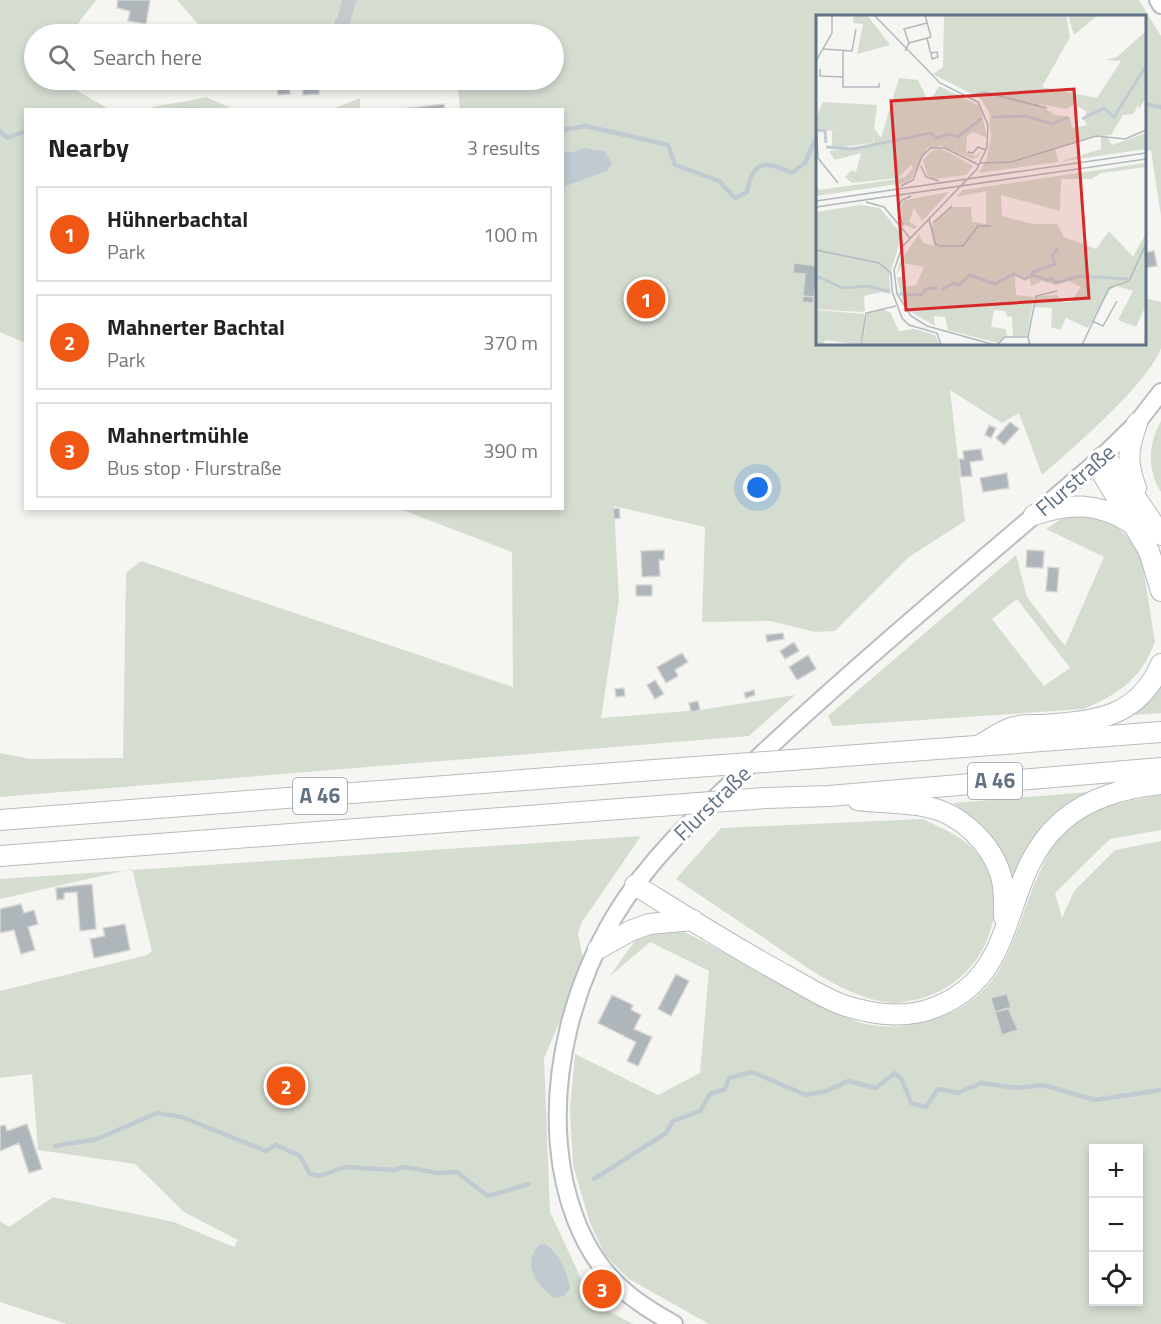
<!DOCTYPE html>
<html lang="en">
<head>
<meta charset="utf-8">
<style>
  :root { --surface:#fff; --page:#f6f6f6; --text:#222; --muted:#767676; --line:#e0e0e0; --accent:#f05715 }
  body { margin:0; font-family:"Titillium Web",sans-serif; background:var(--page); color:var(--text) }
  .controls { position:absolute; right:18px; bottom:18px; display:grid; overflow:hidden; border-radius:0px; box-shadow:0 3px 9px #0003 }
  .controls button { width:54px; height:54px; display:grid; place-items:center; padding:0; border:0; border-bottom:2px solid var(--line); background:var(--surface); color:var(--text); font:30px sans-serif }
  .you { position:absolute; left:758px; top:488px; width:21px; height:21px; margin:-15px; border:4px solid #fff; border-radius:50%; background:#1a73e8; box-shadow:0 0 0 9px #1a73e833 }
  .badge { display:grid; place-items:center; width:39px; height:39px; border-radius:50%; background:var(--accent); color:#fff; font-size:20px; font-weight:700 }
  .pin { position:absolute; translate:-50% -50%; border:3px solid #fff; box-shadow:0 2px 6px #0006 }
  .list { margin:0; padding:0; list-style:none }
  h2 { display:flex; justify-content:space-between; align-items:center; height:78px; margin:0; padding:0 24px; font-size:26px }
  h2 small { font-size:20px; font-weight:400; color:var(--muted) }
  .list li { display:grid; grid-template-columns:39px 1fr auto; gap:18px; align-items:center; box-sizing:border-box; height:96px; margin:0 12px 12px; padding:0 12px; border:2px solid var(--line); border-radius:0px }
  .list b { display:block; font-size:22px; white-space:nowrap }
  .list p { margin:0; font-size:20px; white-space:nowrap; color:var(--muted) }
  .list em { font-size:20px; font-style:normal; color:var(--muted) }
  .icon { flex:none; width:33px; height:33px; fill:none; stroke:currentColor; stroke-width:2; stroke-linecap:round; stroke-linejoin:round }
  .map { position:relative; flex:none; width:1161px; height:1324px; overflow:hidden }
  .search { position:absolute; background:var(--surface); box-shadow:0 3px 9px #0003; left:24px; top:24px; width:540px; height:66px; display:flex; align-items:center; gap:15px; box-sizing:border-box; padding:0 21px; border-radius:33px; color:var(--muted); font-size:22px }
  .panel { position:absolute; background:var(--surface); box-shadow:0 3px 9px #0003; left:24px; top:108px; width:540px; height:402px; border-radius:0px }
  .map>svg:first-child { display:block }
  .green { fill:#d5ddd1; fill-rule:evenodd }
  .water { fill:#c0cad0 }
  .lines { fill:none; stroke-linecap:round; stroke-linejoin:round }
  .stream { stroke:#c0cad0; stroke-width:4.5 }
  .building { fill:#aeb5bb; stroke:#d6d6d3; stroke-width:1.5 }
  .major-casing { stroke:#b9bcc0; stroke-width:20 }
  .highway-casing { stroke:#b8bbbe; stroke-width:22 }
  .minor { stroke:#c7cacd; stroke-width:14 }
  .major { stroke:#fff; stroke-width:16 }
  .highway { stroke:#fff; stroke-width:20 }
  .highway-bridge-casing { stroke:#b8bbbe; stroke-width:22; stroke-linecap:butt }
  .highway-bridge { stroke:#fff; stroke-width:20 }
  .labels { text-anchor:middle; stroke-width:6; stroke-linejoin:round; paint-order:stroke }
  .shield { fill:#fff; stroke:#909ca9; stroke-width:1.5 }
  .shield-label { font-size:21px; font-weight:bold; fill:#617284 }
  .street-label { font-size:22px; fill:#617284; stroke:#fff }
  .inset-river { fill:none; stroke:#c0cad0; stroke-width:3 }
  .inset-road { fill:none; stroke:#b1b9be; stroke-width:1.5 }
  .view { fill:#d62828; fill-opacity:0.15; stroke:#d62828; stroke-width:3 }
  .inset-edge { fill:none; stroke:#617284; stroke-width:3 }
</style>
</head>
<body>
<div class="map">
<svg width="1161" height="1324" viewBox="0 0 1161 1324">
  <rect width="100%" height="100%" fill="#f5f5f1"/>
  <path class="green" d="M0 0H96L70 34H34V80H58L109 109 26 110 25 343 0 332Z
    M177 0H342L336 20 324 31 203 30Z
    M354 0H1139L1161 36V216L1151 150 1145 151 1144 16H818V344H1144L1145 298 1161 302C1161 316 1161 335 1161 348 1149 383 1071 450 1042 475L1019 413 1002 423 950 390 965 521 909 557 835 631 815 632 770 621 702 622 705 527 614 506 619 600 601 718 700 710 795 695 749 736 0 797V753L30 759 123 758 126 573 141 561 513 687 512 552 400 509 562 508V110L460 109 457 80H554V34H368L348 28Z
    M206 97 233 109H145C169 103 186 102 206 97Z
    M360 98V109H333Z
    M1161 421V492C1147 470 1148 444 1161 421Z
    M1070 513 1106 517 1140 548 1155 642C1140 680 1120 693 1084 709L833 726 828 716 1016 555 1027 597 1065 646 1104 557 1046 529ZM1017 599 1070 668 1044 686 992 619Z
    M1161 684V713L1134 715Z
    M1089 792 1052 818 1013 884C998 846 987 827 953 803Z
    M1161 795V830L1110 839 1055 893 1062 918 1074 891 1115 850 1161 841V1324H709L629 1279 605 1255 590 1223 573 1165 570 1109 575 1054 658 1095 700 1073 709 971 650 942 609 977 637 938 675 927C720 950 764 973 809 996 825 1004 844 1018 861 1023 884 1029 916 1027 938 1018 1015 990 1011 928 1043 865 1049 852 1057 836 1068 827 1096 805 1127 801 1161 795ZM1094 1148H1138V1302H1094Z
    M923 819C943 829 970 839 982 860 1016 916 976 989 914 1000 907 1001 899 1004 892 1003 844 997 805 966 767 940 736 920 706 899 676 879L721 828Z
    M641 836 582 922 578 933 584 965 544 1058 550 1212 592 1302 633 1324H67L0 1302V1221L9 1227 53 1197 174 1222 234 1247 238 1240 184 1212 135 1164 38 1150 32 1074 0 1078V991L147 955 152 951 132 869 0 899V879Z"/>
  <path class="water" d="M584 148 604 151 612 163 607 171 563 187V152H573Z
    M545 1244C559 1253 567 1271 570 1288L564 1296 554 1298C536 1284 521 1265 539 1245Z"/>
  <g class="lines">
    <path class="stream" d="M1144 104 1161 107
      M179 110H204
      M562 130 586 126 668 145 675 165 719 181 735 198 747 192C752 160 766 160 792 173L805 163 815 140 818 142
      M0 131 7 138 26 131
      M55 1146 97 1139 157 1113 182 1117 266 1151 276 1145 300 1156 310 1174 320 1176 345 1167 394 1170 405 1167 438 1173 457 1172 488 1196 529 1184
      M594 1179 666 1133 673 1121 700 1111 710 1094 725 1089 729 1078 752 1072 806 1095 827 1091 848 1081 876 1088 895 1073 902 1080 911 1103 926 1107 938 1089 958 1093 981 1083 1019 1088 1043 1085 1095 1100 1161 1090"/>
  </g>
  <path class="building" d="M118 0H150L146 24 128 21 130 11 117 8Z
    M359 29 374 31V34H358Z
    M258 80H289L290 94 278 95 277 86 259 87Z
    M302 80H333L334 87 319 88V94L303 95Z
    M444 104 445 110 401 109Z
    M1154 251 1157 266 1144 268V253Z
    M794 263 817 266 818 289 815 288 814 297 803 296 805 274 793 273Z
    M803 296 814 297 813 303 802 302Z
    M1010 422 1019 429 1004 445 996 438Z
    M989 425 996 428 991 438 985 435Z
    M981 449 983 460 970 462 972 476 961 477 959 459H964L963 451Z
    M1007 473 1009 488 983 492 980 478Z
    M619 508 620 518 614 519 613 509Z
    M664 550V560H659L660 576 642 577 641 551Z
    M1027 550 1044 551 1043 568 1026 567Z
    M1048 567 1059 568 1057 592 1046 591Z
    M636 585H652V596H636Z
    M783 633 784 639 767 642 766 635Z
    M794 642 799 651 785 659 780 651Z
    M682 653 688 662 675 670 678 676 666 683 657 667Z
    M808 655 816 669 797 680 789 667Z
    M655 680 664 694 655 699 647 685Z
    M624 688 625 696 616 697 615 689Z
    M754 690 755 695 746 698 744 693Z
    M698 701 700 710 691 712 689 703Z
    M92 884 96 929 80 931 77 892 64 893V899L57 900 56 888Z
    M21 904 24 913 34 910 38 924 28 927 35 950 21 954 14 930 0 933V909Z
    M125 924 130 950 94 958 90 939 105 936 103 928Z
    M676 974 689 981 671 1016 658 1009Z
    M1007 994 1011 1008 995 1012 991 998Z
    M612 995 633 1005 631 1010 641 1015 634 1029 652 1037 638 1066 627 1061 636 1042 598 1023Z
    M1008 1008 1018 1030 1002 1035 995 1012Z
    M27 1124 42 1169 29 1173 19 1143 0 1151V1126L5 1125 7 1131Z"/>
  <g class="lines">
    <g class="major-casing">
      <path id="major" d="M1158 0 1161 5
        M674 1324C653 1312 631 1299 614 1281 580 1247 563 1193 559 1146 552 1067 574 985 614 917 652 853 709 804 763 753 872 651 989 555 1102 457L1137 423 1161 392"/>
    </g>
    <g class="highway-casing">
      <path id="highway" d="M1102 457 1117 470 1161 535
        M1096 463 1149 551 1161 591
        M1136 488C1126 461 1128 450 1137 423
        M1034 515C1070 502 1099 503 1131 523
        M983 743C992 738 1002 731 1011 728 1021 724 1033 725 1043 725 1096 721 1138 718 1161 664
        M792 760 1161 732
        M766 798 829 796 1161 768
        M858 800C880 803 905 802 927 807 960 813 992 844 1001 876 1005 889 1004 904 1004 917
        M0 820 640 771
        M0 856 619 809
        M635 885C685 916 735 948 787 976 805 986 824 998 843 1005 873 1015 907 1019 936 1007 1024 972 997 879 1061 822 1089 797 1125 788 1161 784
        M598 949 630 931 649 924 693 920"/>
    </g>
    <path class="minor" d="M335 34 344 19 349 0"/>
    <use href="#major" class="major"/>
    <use href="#highway" class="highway"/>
    <g class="highway-bridge-casing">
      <path id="highway-bridge" d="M640 771 792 760
        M619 809 766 798"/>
    </g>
    <use href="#highway-bridge" class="highway-bridge"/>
  </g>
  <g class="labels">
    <g class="shield">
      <rect x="968" y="763" width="54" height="36" rx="4.5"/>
      <rect x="293" y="778" width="54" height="36" rx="4.5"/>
    </g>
    <g class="shield-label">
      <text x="995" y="788">A 46</text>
      <text x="320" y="803">A 46</text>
    </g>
    <g class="street-label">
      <text transform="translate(1075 480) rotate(-41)" y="8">Flurstraße</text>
      <text transform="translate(712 803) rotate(-44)" y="8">Flurstraße</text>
    </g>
  </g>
  <g transform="translate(816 15)">
    <rect width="330" height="330" fill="#f5f5f1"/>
    <path d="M38 0H51L74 30 41 39 47 9 37 8ZM128 0H250L254 22 226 72 281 83 305 46 289 45 301 42 330 16V82L323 94 322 89 318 99 307 100 295 120 278 121 239 134 243 147 285 134V121L290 120 296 130 330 118V134L242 147 163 158 171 143 175 122 173 97 165 84 117 59 127 52ZM222 89 251 94 258 89 271 97 267 103 271 110 256 113 254 102 239 100ZM252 0H282L258 20ZM83 63 102 65 110 82 116 83 123 71 164 91 171 123 157 117 151 121 150 137 160 141 166 135 162 142 156 144 126 131 111 134 95 164 89 168 0 181V167L3 175 82 164 89 162 97 153 95 150 82 163 36 168 29 162 36 155 40 157 45 138 19 145 13 136 58 129V119L57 128 16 133V115L26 114 3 117 0 103 7 87 61 90 58 113 65 123ZM124 134 132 137 157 151 150 160 118 164 111 160 107 145 117 135ZM330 148V152L285 158 275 164H245L244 196 185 180 186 201 217 209H241L248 222 280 234 293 216 317 242 330 218V290L320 312 302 305 317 276 301 271 294 275 272 313 250 303 244 315 235 312 236 293 218 292 221 281 241 280 247 287H255L265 272 253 266 239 270 226 266 215 271 214 264 199 262 200 280 218 282 211 321H197L196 302 191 301 189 296 178 295 175 312 190 314 191 321 182 328 132 315 129 302 118 301 119 311 95 297 87 287 81 263 87 261 90 272 100 270 108 252 86 248 81 260 83 248 103 219 107 228 118 231 115 211 134 192H155L156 207 170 209V176L140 182 147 175ZM133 177 106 206 98 193 93 207 102 211 98 214 87 209 84 192 89 185ZM44 190 64 193 86 220 73 262 74 275 48 281 49 296 45 297 0 294V197ZM64 294 74 297 83 316 98 314 119 320 124 330H46L51 298ZM0 295 48 299 49 316 43 330 9 325 8 330H0Z" fill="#d5ddd1" fill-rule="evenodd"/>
    <path class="inset-river" d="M176 102 210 101 236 109 252 102M266 104 288 93 298 102 330 51M1 115 9 116 10 128M10 132 37 134 115 118 120 123 134 119 142 122 166 103M0 261 27 273 52 271 74 277M216 261V257L239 249 236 241 242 233M125 275 138 268 143 270 154 260 179 269 198 259 209 264 217 260 232 265 235 263 240 268 263 261 312 264M83 279 105 280 110 274 121 273"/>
    <path class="inset-road" d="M58 0 124 68 162 87 172 110 171 132 161 154 86 232 78 255 81 279 95 301 111 311 179 330M111 23 114 36 115 38 116 44 122 42 121 37 115 38M93 28 88 14 111 8M7 34 36 36 40 14M27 36V72H63V68M89 36 93 28 115 22 109 0M0 46 16 18V0M4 54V61L27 62M153 81 168 77 231 93M0 104 2 143 22 168M152 137 157 138 162 132 170 135M164 148 195 147 280 121 309 124 330 115M105 151 110 162 123 166M85 171 97 165 106 141 115 133H129L163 150M0 186 330 138M50 187 68 192 94 223M0 192 330 144M113 204 119 228 123 231H147L162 211H175M117 208 136 191M87 211 82 193 86 185 95 181M0 235 63 248 75 258 76 276 86 303 93 310 121 318 125 330M276 306 287 311 301 286M212 322 220 281 241 276M45 330 50 298 80 291M181 330 189 322H212L214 330M266 330 293 273 313 266 330 229"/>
    <path class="view" d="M258 74 273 283 90 295 75 86Z"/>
    <rect width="330" height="330" class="inset-edge"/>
  </g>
</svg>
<div class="controls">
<button>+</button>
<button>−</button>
<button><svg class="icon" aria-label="locate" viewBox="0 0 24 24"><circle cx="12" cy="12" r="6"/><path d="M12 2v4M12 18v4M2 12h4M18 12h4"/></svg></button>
</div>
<div class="you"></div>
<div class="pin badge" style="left:646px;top:299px">1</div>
<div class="pin badge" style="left:286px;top:1086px">2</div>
<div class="pin badge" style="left:602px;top:1289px">3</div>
<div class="search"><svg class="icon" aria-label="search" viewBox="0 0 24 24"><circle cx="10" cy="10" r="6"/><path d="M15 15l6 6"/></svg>Search here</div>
<section class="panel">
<h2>Nearby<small>3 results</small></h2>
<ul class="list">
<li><span class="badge">1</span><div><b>Hühnerbachtal</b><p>Park</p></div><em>100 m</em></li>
<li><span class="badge">2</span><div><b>Mahnerter Bachtal</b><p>Park</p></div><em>370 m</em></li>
<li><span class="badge">3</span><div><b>Mahnertmühle</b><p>Bus stop · Flurstraße</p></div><em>390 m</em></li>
</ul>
</section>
</div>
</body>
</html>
